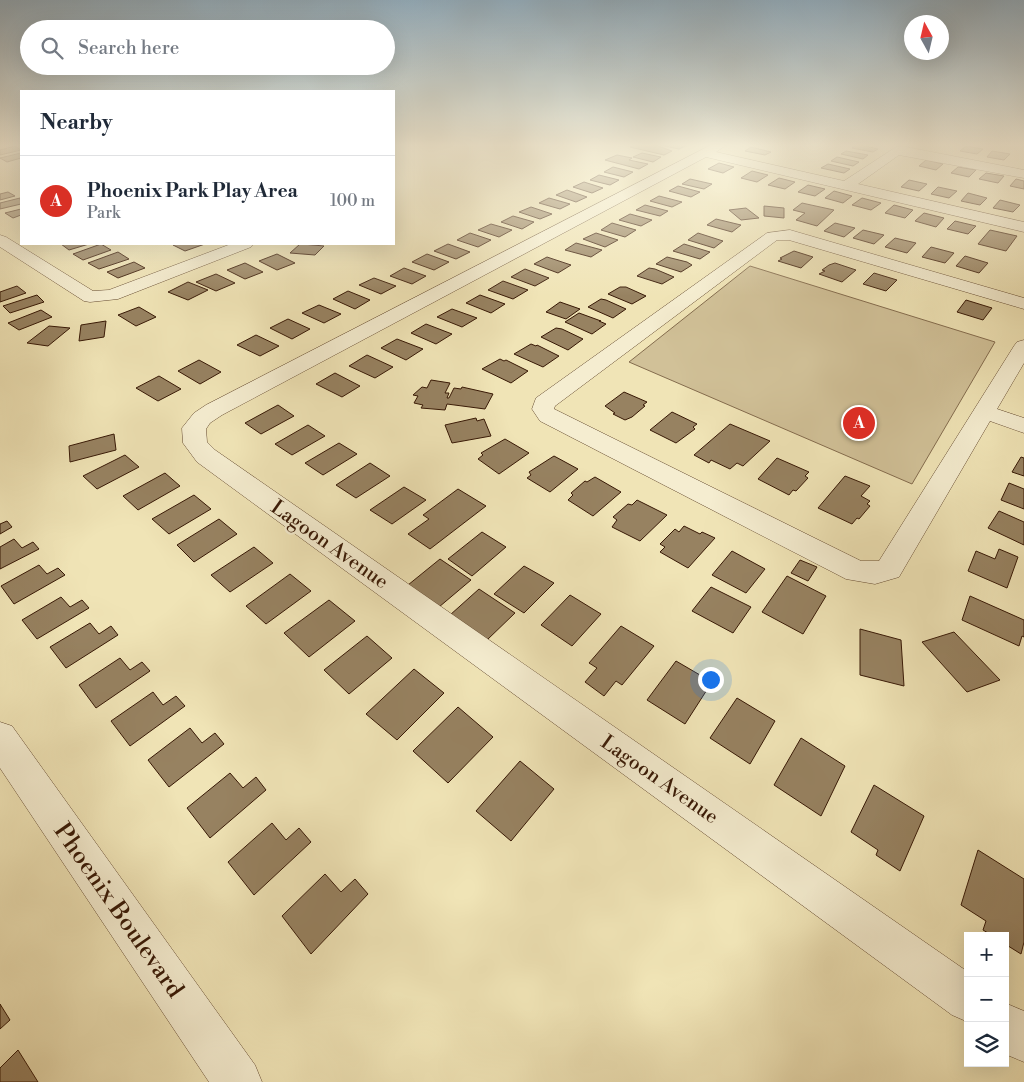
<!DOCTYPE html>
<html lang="en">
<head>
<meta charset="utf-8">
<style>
  :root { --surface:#fff; --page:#f2f2f3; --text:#1f2937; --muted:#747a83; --line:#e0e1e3; --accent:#d93025 }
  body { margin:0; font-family:"Libre Bodoni",serif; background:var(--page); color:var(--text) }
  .controls { position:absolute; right:15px; bottom:15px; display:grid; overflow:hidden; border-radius:0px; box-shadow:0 5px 20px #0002 }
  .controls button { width:45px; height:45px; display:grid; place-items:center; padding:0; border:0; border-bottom:1px solid var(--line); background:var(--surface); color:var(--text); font:25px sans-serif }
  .compass { position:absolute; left:904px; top:15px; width:45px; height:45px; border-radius:50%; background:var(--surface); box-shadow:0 5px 20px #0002; rotate:352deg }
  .you { position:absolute; left:710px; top:679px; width:18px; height:18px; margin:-12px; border:4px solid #fff; border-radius:50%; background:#1a73e8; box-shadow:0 0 0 8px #1a73e833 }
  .badge { display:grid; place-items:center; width:32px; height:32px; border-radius:50%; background:var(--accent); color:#fff; font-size:16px; font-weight:700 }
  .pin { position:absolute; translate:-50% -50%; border:2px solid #fff; box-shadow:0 1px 5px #0006 }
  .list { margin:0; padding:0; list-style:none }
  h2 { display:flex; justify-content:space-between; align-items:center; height:65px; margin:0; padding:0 20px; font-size:21px }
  h2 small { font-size:16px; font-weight:400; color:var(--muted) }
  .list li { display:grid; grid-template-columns:32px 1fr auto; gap:15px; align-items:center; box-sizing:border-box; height:90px; padding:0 20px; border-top:1px solid var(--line) }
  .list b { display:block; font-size:19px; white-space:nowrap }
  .list p { margin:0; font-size:16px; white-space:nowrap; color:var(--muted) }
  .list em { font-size:16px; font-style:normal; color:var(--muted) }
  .icon { flex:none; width:28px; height:28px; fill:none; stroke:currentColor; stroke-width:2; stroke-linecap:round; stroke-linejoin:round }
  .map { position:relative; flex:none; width:1024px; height:1082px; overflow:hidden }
  .search { position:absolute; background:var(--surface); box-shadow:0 5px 20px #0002; left:20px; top:20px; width:375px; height:55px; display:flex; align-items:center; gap:12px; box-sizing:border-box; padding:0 18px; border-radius:28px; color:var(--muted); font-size:19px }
  .panel { position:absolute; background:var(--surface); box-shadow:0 5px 20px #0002; left:20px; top:90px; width:375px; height:155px; border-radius:0px }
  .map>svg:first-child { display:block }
  .green { fill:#d1c198; stroke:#846c4e }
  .building { fill:#978261; stroke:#371805 }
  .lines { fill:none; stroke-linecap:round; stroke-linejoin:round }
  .minor-casing { stroke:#654b31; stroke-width:1 }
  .minor { fill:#f5edd0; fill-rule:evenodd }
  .labels { text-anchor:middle; stroke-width:4.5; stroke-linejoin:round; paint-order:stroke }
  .street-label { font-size:20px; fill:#371805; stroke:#f5edd0 }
  .near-street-label { font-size:24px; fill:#371805; stroke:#f5edd0 }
</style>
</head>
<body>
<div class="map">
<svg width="1024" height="1082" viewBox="0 0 1024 1082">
  <rect width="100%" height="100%" fill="#f0e4b6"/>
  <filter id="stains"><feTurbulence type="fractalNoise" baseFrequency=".004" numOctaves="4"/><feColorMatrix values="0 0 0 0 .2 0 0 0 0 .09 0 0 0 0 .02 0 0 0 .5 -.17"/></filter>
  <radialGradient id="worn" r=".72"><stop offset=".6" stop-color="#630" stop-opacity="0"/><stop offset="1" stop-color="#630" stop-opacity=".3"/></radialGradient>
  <path class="green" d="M750 266 995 342 912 484 629 362Z"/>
  <path class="building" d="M634 145H655L672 151 664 155 630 147Z
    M660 145H687L679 149Z
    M856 145H861L878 149 873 152 852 148Z
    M15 146 21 150 0 155V150Z
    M966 146 983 149 977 154 960 151Z
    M751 147 771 152 765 155 745 151Z
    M846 151 868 155 863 159 841 154Z
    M992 151 1010 154 1004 160 987 157Z
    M21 153V158L7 162 0 158Z
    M642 153 661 157 653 162 633 157Z
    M617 155 632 158 629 160 648 164 639 169 605 160Z
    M837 157 859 162 853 166 831 161Z
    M926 160 943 164 936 170 919 166Z
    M719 163 734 167 723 173 708 169Z
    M828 164 850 169 844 173 821 168Z
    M613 167 633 172 624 177 604 172Z
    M958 167 976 170 969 177 951 173Z
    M752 171 768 175 757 182 741 178Z
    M986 173 1004 176 998 183 979 179Z
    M599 175 619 180 610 185 590 180Z
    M779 178 795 182 785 189 768 185Z
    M690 179 712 184 704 189 682 184Z
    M1016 179 1024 181V189L1010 186Z
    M909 180 927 184 919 191 901 187Z
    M584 182 603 188 592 193 573 187Z
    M808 185 825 189 815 196 798 192Z
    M678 186 700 192 691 197 669 191Z
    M938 187 957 191 949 198 931 194Z
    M567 190 587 197 576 202 556 195Z
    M834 191 852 196 843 203 825 198Z
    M8 192 15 196 0 200V194Z
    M968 193 987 198 980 205 961 201Z
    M659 196 682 202 672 207 650 201Z
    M20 198 21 204 0 209V203Z
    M549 198 570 204 560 209 539 203Z
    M862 198 881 203 871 210 852 205Z
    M1000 200 1020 205 1013 212 993 208Z
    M802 203 834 210 817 226 796 220 805 213 793 210Z
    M645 205 668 211 660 216 636 210Z
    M894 205 913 210 905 218 885 213Z
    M764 206 784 208V218L764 216Z
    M531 207 552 214 540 219 519 212Z
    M746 208 759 218 741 220 729 210Z
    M21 209V215L13 218 5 213Z
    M924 213 944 218 936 227 915 221Z
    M630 214 652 220 641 226 619 220Z
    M513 216 534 222 522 229 501 222Z
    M716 219 741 225 732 232 707 225Z
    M955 221 976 226 968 234 947 229Z
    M612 223 636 230 625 237 601 230Z
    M835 223 855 228 844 237 824 231Z
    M491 224 512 230 499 237 478 230Z
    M863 230 884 235 874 244 853 238Z
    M990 230 1017 236 1006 251 978 244Z
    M470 233 491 240 478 247 457 240Z
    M596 233 618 240 605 247 583 239Z
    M698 233 723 241 714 248 688 240Z
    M895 238 916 243 907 253 885 247Z
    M576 243 602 250 591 257 565 250Z
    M61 244H89L69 250Z
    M101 244 111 250 83 260 73 254Z
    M176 244H205L185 251 173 245Z
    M300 244H302L324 246 315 255 290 253Z
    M448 244 470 252 456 259 434 251Z
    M684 244 710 252 700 259 673 251Z
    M931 247 954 253 945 263 922 257Z
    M794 251 813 257 801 268 778 261 782 259 780 258Z
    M118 252 129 259 99 269 88 263Z
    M277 254 295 263 277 270 259 261Z
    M427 254 449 262 434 270 412 262Z
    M965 256 988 263 979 273 956 266Z
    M547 257 571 265 558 273 534 264Z
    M667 257 687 262 692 265 681 272 656 264Z
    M134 262 145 268 118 278 107 272Z
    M245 263 263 272 245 279 227 270Z
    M835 263 856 270 842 282 819 274 825 271 822 270 829 265Z
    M404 268 426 276 412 284 390 276Z
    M649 268 655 269 674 277 662 284 637 276Z
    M525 269 549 278 535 286 511 277Z
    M874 273 897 280 886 291 863 284Z
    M216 274 235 283 216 291 196 282Z
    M374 278 396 286 381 294 359 285Z
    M503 281 528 290 513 299 488 290Z
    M188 282 208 290 188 300 168 292Z
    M17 286 26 293 0 302V292Z
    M620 287H626L646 296 632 304 608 294Z
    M348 291 370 300 355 309 333 299Z
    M37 295 44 302 10 313 3 306Z
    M480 295 505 304 491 313 466 303Z
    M601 299 606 300 626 309 613 318 588 307Z
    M966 300 992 308 983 320 957 312Z
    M560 302 580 309 566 319 546 312Z
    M319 305 341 314 324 323 302 313Z
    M139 307 156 317 136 326 118 315Z
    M452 309 477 318 462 327 437 317Z
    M41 310 52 317 19 330 8 323Z
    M579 313 601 321H599L606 324 592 334 565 322Z
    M288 319 310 329 292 339 270 328Z
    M106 321 104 337 79 341 81 325Z
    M426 324 452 334 436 344 411 333Z
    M49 326 70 328 48 346 27 343Z
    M556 328 562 329 583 339 568 350 541 337Z
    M256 335 279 346 260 356 237 345Z
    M397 339 423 349 406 360 381 348Z
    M531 344 536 346 537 345 559 356 543 367 514 354Z
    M367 355 393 367 375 378 349 366Z
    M500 359 504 361 506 360 528 371 511 383 482 369Z
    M199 360 221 372 200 384 178 371Z
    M335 373 360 386 342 397 316 384Z
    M159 376 181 389 158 401 136 388Z
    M431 380 450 383 445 393H449L447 398H449L454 388 461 389 462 387 493 394 485 409 447 404 445 410 421 408 423 405 414 403 418 396 413 395 422 387 427 388Z
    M624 392 647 402 643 405 645 406 632 417 625 420 613 414 615 413 605 406Z
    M278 405 294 416 261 434 245 423Z
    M672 412 697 424 693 427 695 429 676 443 650 430Z
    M476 418 477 421 484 419 491 436 452 443 445 425Z
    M730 424 770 441 743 466 737 463 730 469 711 460 709 463 694 455Z
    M308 425 325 436 292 455 275 444Z
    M114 434 116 450 70 462 69 446Z
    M505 439 529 453 499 474 478 459 483 455 481 453Z
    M339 443 357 454 323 475 305 463Z
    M125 455 139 467 97 489 83 476Z
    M554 456 578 469 550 492 527 478 531 475 529 472Z
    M1021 457 1024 458V476L1012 472Z
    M777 458 809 472 805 476 808 478 796 491 793 490 789 495 758 479Z
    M370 463 390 476 356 498 336 485Z
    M165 473 180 486 138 510 123 496Z
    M845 476 870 486 861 496 870 501 867 504 870 506 859 519 857 518 852 524 818 508Z
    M595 477 621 492 593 516 568 500 573 495 571 493 585 481 587 482Z
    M1009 483 1024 489V509L1001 500Z
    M404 487 426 500 392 524 370 510Z
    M458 489 486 506 430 549 408 534 429 519 423 515Z
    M194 495 211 509 169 534 152 519Z
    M637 500 667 515 640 541 612 527 617 520 613 517 628 504 632 505Z
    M999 511 1024 522V545L988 528Z
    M219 519 237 534 194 562 177 545Z
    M7 521 12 527 0 534V524Z
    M684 526 700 534 702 532 715 538 688 568 660 552 665 547 660 544 675 529 679 532Z
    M482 532 506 547 472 576 448 559Z
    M14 539 22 548 33 542 39 549 0 569V547Z
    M254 547 273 563 230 592 211 575Z
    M999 549 1018 557 1007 588 968 571 976 551 995 559Z
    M732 551 765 569 746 593 712 575Z
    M440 559 471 580 439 607 408 585Z
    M800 560 817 567 808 581 791 573Z
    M39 565 47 574 58 568 65 575 14 604 1 586Z
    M524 566 554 583 524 613 494 594Z
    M290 574 311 591 266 624 246 606Z
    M787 576 826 596 803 634 762 612Z
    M711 587 751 607 733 633 692 611Z
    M479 589 515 613 487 640 450 615Z
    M570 595 601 614 572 646 541 625Z
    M970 596 1024 620V637L1022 636 1019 646 962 620Z
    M61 597 70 607 82 600 89 608 37 639 22 620Z
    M329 600 355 621 309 657 284 633Z
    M90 623 99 634 111 626 118 635 66 668 50 647Z
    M621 626 654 646 622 685 616 681 604 696 585 682 597 668 589 663Z
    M860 629 901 640 904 686 860 675Z
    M954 632 1000 680 967 692 922 642Z
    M367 636 392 658 349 694 324 670Z
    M120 658 130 670 142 662 150 671 96 708 79 685Z
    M676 661 712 682 685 724 647 700Z
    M414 669 444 693 397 740 366 714Z
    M153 692 163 705 176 696 185 706 130 746 111 721Z
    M737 698 775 721 750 764 710 738Z
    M458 707 493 737 448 783 413 751Z
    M190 728 202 743 215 733 224 744 169 787 148 760Z
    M801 738 845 766 821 816 774 785Z
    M520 761 554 789 511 841 476 811Z
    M230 773 243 788 256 777 266 790 210 838 187 808Z
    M874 785 924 816 900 871 876 855 878 850 851 832Z
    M272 823 286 840 299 828 311 842 254 895 228 862Z
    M978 850 1024 879V942L1021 954 1005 944V936H993L983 930 986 921 961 905Z
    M325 874 341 892 355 879 368 894 311 954 282 916Z
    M0 1004 10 1020 0 1029Z
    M18 1050 38 1082H0V1068Z"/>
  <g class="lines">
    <g class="minor-casing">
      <path id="minor" d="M711 145H726L716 152 844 181 896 147H906L1024 170V178L899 155 858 184 1024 222V232L706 157 222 415 210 423 206 429 207 442 215 450 968 972V1022L952 1015 197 462 183 443 182 428 194 413 206 405Z
        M790 230 1024 298V309L789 240H777L555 406 554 409 861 561H879L1014 346 1017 342 1024 340V363L997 409 1024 418V433L990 421 899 577 875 584 846 579 540 421 532 409 536 398 767 233Z
        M0 235 6 237 93 291 109 290 231 244H253L251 247 118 299 90 302 84 301 0 247Z
        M0 722 12 726 255 1065 262 1082H209L0 768Z
        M1005 1003 1024 1011V1062L1005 1054Z"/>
    </g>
    <use href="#minor" class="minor"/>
  </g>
  <linearGradient id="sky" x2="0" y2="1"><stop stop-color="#92acbc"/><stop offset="0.49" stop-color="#f8f3de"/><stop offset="1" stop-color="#f8f3de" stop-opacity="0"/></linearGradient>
  <rect width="1024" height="296" fill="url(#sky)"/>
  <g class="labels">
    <g class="street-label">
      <text transform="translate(330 544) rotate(35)" y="7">Lagoon Avenue</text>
      <text transform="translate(660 779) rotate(35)" y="7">Lagoon Avenue</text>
    </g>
    <g class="near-street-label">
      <text transform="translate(119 910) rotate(55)" y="8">Phoenix Boulevard</text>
    </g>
  </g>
  <rect width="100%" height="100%" filter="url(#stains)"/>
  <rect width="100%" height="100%" fill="url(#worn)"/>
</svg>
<div class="controls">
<button>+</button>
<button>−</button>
<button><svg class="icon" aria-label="layers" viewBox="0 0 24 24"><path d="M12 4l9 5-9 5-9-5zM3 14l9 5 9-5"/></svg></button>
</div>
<svg class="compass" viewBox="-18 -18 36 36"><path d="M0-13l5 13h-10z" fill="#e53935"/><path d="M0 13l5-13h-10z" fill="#747a83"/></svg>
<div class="you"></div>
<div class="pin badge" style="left:859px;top:423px">A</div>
<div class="search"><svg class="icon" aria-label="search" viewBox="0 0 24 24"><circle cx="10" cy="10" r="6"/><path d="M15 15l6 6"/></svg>Search here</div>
<section class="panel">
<h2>Nearby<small></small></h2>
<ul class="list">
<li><span class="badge">A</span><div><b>Phoenix Park Play Area</b><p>Park</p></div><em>100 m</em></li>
</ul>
</section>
</div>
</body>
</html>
